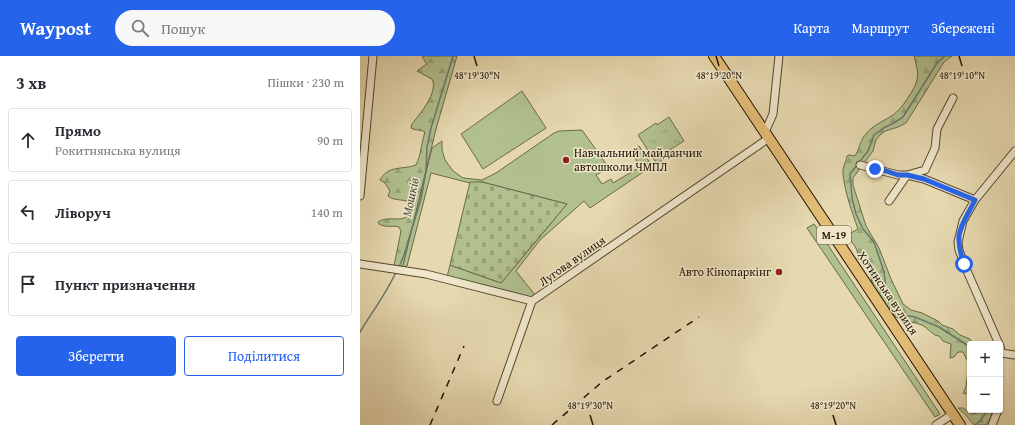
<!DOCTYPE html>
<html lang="uk">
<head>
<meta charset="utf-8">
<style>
  :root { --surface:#fff; --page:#f7f7f7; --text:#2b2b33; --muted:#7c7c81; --line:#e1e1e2; --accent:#2563eb }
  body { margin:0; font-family:"Gentium Book Plus",serif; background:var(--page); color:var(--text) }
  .controls { position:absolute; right:12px; bottom:12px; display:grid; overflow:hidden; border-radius:4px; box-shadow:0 1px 3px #0004 }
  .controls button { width:36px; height:36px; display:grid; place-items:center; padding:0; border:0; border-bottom:1px solid var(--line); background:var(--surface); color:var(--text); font:20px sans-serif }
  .stop { position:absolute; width:12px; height:12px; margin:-9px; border:3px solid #2563eb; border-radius:50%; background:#fff }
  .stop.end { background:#2563eb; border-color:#fff; box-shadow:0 1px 4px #0008 }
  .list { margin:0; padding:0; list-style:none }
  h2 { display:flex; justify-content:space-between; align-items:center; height:52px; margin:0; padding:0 16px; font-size:17px }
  h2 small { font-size:13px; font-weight:400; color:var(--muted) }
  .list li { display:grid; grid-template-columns:26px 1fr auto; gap:12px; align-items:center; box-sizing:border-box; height:64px; margin:0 8px 8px; padding:0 8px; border:1px solid var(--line); border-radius:4px }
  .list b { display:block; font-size:15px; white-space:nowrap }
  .list p { margin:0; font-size:13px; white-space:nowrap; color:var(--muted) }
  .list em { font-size:13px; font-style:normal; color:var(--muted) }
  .actions { display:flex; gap:8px; padding:12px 16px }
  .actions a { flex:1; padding:9px 0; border:1px solid var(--accent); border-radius:4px; text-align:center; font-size:14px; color:var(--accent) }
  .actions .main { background:var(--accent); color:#fff }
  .icon { flex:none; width:22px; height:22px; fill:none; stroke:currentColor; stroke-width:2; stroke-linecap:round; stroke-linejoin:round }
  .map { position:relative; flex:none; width:655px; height:369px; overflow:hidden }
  header { display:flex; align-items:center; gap:24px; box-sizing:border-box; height:56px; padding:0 20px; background:var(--accent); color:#fff }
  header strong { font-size:19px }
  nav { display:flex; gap:22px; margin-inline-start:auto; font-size:14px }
  .search { width:280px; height:36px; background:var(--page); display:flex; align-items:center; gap:10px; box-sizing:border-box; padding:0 14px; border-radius:22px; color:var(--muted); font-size:15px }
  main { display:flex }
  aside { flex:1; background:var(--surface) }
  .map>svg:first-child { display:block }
  .green { fill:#b1c08e; stroke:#6a6a48 }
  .forest { fill:url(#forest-firs); stroke:#6a6a48 }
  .cemetery { fill:url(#cemetery-stones); stroke:#6a6a48 }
  .park { fill:url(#park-tufts); stroke:#6a6a48 }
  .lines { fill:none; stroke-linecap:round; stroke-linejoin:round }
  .stream { stroke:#6a776c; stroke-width:1.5 }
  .minor-casing { stroke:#54462c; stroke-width:9 }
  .highway-casing { stroke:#231501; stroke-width:12 }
  .minor { stroke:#efe6cb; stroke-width:7 }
  .highway { stroke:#e3bc78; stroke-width:10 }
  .rail { stroke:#231501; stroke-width:1.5; stroke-dasharray:7 7; stroke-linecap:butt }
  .route { stroke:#2563eb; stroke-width:5 }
  .ticks { fill:none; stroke:#231501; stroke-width:1.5 }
  .poi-dot { fill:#8f2418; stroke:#efe6cb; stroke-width:1.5 }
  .labels { text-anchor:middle; stroke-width:3; stroke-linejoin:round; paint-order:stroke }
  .shield { fill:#efe6cb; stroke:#60543e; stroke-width:1 }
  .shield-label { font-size:11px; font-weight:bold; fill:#231501 }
  .poi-label { font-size:12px; fill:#231501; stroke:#efe6cb; text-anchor:start }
  .street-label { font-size:12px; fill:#231501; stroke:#efe6cb }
  .water-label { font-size:13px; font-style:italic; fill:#4c4e40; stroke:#efe6cb }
  .ticks-label { font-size:10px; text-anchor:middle; fill:#231501; stroke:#efe6cb; stroke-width:3; stroke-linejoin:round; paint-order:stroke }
</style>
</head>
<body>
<header>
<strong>Waypost</strong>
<div class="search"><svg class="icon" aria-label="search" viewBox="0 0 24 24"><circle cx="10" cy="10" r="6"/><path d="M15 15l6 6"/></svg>Пошук</div>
<nav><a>Карта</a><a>Маршрут</a><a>Збережені</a></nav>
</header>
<main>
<aside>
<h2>3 хв<small>Пішки · 230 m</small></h2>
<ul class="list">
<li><svg class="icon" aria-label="ahead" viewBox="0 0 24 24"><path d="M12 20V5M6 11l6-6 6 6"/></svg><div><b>Прямо</b><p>Рокитнянська вулиця</p></div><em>90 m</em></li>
<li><svg class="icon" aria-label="left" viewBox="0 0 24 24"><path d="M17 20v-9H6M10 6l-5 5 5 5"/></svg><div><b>Ліворуч</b></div><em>140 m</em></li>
<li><svg class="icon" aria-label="arrive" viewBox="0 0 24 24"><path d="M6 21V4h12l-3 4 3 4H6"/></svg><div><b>Пункт призначення</b></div></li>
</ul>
<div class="actions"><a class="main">Зберегти</a><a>Поділитися</a></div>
</aside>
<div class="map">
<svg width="655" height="369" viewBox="0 0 655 369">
  <defs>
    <pattern id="forest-firs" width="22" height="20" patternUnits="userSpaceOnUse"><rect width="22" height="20" fill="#b1c08e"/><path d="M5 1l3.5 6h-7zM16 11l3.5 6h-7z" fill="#98a479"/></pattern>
    <pattern id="cemetery-stones" width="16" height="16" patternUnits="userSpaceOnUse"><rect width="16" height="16" fill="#b1c08e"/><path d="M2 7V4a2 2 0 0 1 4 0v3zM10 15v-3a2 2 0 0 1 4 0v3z" fill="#98a479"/></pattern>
    <pattern id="park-tufts" width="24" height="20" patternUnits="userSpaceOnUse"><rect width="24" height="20" fill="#b1c08e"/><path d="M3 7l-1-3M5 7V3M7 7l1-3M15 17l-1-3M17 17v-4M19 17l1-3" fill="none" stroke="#98a479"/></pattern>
  </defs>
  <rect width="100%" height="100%" fill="#e6d8af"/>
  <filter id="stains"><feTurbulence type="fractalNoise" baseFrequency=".005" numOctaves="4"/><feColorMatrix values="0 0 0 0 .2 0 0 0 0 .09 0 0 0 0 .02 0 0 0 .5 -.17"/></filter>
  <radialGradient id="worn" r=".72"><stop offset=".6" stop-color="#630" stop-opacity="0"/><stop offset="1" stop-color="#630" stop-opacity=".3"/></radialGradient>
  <path class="green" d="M162 35 186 72 123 113 101 78Z
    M222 74 249 112 236 119 242 128 251 123 253 127 280 111 271 95 279 90 292 110 230 152 224 145 180 184 156 215 175 239 170 243 87 221 90 209 141 227 207 148 122 126 110 127 71 117 47 210 41 211 43 209 72 92 82 85V94L85 104 93 115 103 122 122 124 136 117 194 77 199 75Z
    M454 168 580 358 575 361 447 172Z"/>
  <path class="forest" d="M64 0H97L76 73 43 209 41 211 34 210 41 175 39 171C32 169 26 172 19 168L18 166C31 157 48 173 53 148 46 142 35 146 28 140L30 135 25 127 20 124C28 109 42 114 56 109 61 99 61 88 65 76 60 73 56 75 51 72L52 68C59 59 79 36 72 23L57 15 67 8 62 1Z
    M554 0H592L584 6 546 67 538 71 525 75 520 79 516 84 513 95 493 122V129L506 170 519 192 531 223 543 248 551 254 562 257 578 265 582 269 593 273 600 279 610 283 613 288H610V330L606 338 603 337 606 331 609 308 603 296H598L594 301 590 302 591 288 583 285 579 280C573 280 568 272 562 269 555 266 547 266 540 263 532 260 517 242 514 233 511 226 511 219 509 213L504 210 502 205 498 203C499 190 490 188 489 178L498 173C492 156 485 137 483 118 482 111 486 107 487 100L489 99 495 100C500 92 500 84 506 78 513 69 524 65 533 59 541 54 555 33 557 24 559 16 556 8 554 0Z
    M598 352H603L612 358 617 357 621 354H632L631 361 626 369H614L606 359Z"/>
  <path class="cemetery" d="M110 126H122L207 148 141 227 90 209Z"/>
  <path class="park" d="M309 61 324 85 300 100 303 104 297 108 278 79 296 67 297 69Z"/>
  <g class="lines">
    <path class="stream" d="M585 0 577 7 543 61 532 68 525 71 514 79 508 95 490 118 492 142 496 158 503 173 514 186 524 216 527 243 533 253 543 259 555 261 579 271 607 289 610 294
      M39 211 44 199 61 143 66 115 67 91 71 72 93 0
      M0 276C12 256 26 238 36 216
      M615 369 621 364 627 354"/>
    <g class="minor-casing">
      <path id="minor" d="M405 76 413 58 419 0
        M500 109 538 119H547L564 123 615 144
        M0 140 13 0
        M529 145 547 119 565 114 575 92 577 73 593 42
        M0 208 66 218 172 245 409 82
        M639 288 604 208 599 194 598 186 603 165 615 144 655 95
        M640 290 641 297 655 299
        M137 345 172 245
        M576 369 593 358
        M632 369 638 354"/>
    </g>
    <g class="highway-casing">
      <path id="highway" d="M354 0 600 369"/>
    </g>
    <use href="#minor" class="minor"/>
    <use href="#highway" class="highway"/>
    <path class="rail" d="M70 369 104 290
      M192 369 242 326 339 261"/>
  </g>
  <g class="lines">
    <path class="route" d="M515 113 523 114 538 119H547L564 123 615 144C601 172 593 176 604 208"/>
  </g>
  <path class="ticks" d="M114 0 117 10M356 0 359 10M599 0 602 10M230 359 233 369M473 359 476 369"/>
  <g class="poi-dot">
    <circle cx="206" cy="104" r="4"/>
    <circle cx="419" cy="216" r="4"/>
  </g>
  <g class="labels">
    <rect class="shield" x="457" y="170" width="34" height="18" rx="3"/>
    <g class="shield-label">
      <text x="474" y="183">М-19</text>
    </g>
    <g class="poi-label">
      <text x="214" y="101">Навчальний майданчик<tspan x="214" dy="14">автошколи ЧМПЛ</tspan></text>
      <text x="411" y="220" text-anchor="end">Авто Кінопаркінг</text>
    </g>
    <g class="street-label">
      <text transform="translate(212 205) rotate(-35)" y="4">Лугова вулиця</text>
      <text transform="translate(528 237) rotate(56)" y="4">Хотинська вулиця</text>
    </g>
    <g class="water-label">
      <text transform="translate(50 141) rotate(-78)" y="5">Мошків</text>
    </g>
  </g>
  <g class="ticks-label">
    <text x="117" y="23">48°19'30"N</text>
    <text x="359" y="23">48°19'20"N</text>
    <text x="602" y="23">48°19'10"N</text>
    <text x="230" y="353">48°19'30"N</text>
    <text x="473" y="353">48°19'20"N</text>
  </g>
  <rect width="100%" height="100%" filter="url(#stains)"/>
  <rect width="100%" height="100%" fill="url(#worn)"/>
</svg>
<div class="controls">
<button>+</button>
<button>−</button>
</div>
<div class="stop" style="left:604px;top:208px"></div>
<div class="stop end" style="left:515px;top:113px"></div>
</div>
</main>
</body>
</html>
